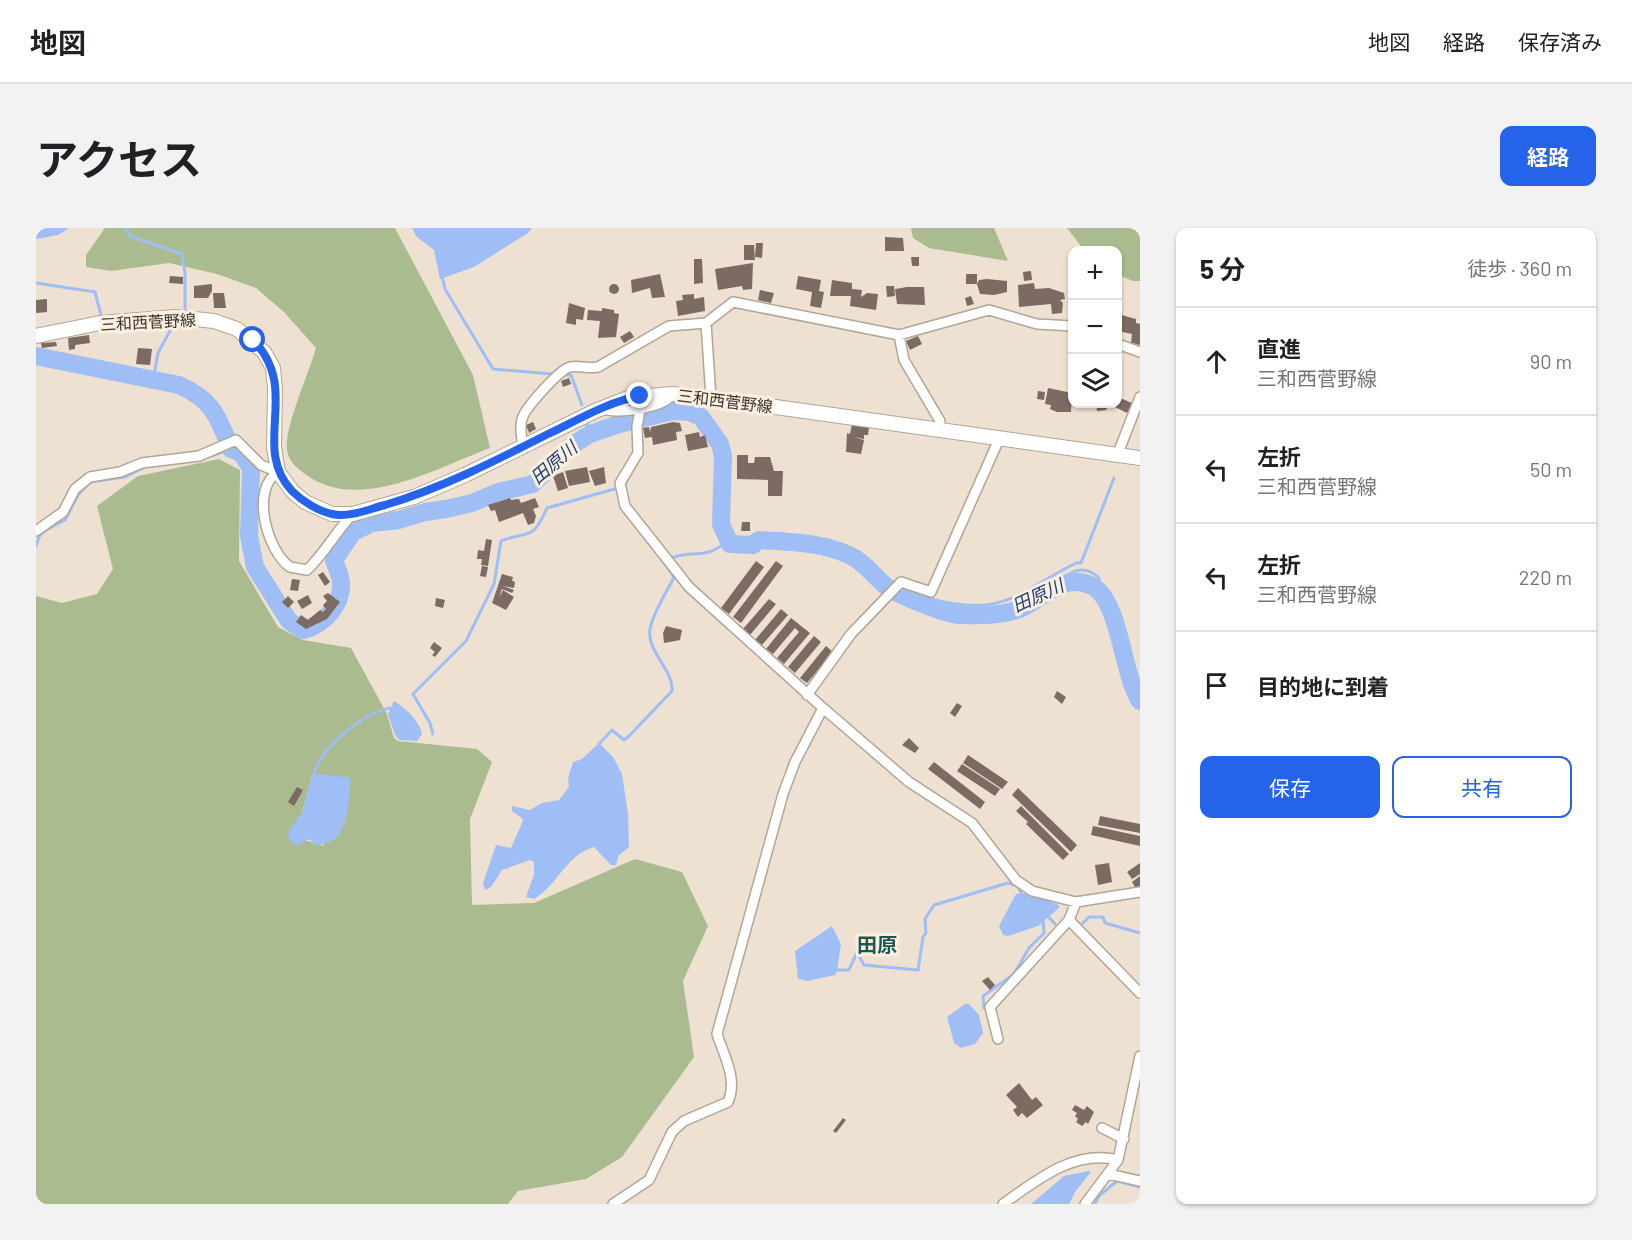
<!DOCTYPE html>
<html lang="ja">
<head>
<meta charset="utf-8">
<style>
  :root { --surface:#fff; --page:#f2f2f2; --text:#202124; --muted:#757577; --line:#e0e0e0; --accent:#2563eb }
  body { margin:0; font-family:Barlow,"Noto Sans JP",sans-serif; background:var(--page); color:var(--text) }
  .controls { position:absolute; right:18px; top:18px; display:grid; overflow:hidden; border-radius:12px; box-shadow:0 2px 4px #0004 }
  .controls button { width:54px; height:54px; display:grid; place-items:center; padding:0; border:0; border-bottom:2px solid var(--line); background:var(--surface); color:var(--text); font:30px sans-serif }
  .stop { position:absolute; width:18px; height:18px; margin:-14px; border:4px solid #2563eb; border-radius:50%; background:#fff }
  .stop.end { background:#2563eb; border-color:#fff; box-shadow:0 2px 6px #0008 }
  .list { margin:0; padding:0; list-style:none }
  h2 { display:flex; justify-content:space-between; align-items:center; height:78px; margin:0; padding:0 24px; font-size:26px }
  h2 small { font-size:20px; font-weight:400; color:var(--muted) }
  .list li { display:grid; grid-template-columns:39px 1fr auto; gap:18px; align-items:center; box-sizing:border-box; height:108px; padding:0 24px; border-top:2px solid var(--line) }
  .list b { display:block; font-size:22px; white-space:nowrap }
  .list p { margin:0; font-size:20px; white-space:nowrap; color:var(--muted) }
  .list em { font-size:20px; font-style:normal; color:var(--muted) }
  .actions { display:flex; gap:12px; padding:18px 24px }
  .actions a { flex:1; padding:14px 0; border:2px solid var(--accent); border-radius:12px; text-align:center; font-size:21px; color:var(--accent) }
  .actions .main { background:var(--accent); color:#fff }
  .icon { flex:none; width:33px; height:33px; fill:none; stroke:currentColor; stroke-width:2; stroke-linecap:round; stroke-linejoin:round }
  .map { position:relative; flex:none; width:1104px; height:976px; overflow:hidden; border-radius:12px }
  header { display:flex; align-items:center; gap:36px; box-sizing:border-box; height:84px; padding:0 30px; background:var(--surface); border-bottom:2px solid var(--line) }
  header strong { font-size:28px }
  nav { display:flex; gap:33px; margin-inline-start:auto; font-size:21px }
  .intro { display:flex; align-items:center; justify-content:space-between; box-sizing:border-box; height:144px; padding:0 36px }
  h1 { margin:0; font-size:42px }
  .button { padding:15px 27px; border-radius:12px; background:var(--accent); color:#fff; font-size:21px; font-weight:700 }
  main { display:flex; gap:36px; padding:0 36px }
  aside { flex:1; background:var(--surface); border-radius:12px; box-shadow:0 2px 4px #0004 }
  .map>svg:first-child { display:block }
  .green { fill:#aabb8f; fill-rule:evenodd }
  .water { fill:#9ebef5 }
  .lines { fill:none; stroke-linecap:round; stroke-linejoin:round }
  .stream { stroke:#9ebef5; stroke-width:3 }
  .river { stroke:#9ebef5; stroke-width:18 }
  .building { fill:#7b6b62 }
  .minor-casing { stroke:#b1a596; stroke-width:12 }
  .secondary-casing { stroke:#b1a596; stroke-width:16 }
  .minor { stroke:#fff; stroke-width:9 }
  .secondary { stroke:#fff; stroke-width:14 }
  .route { stroke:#2563eb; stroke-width:8 }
  .labels { text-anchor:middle; stroke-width:6; stroke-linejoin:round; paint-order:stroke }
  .street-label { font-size:16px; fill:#3a352f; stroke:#fbefdf }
  .water-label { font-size:18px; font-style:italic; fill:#193c7b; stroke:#fbefdf }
  .quarter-label { font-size:20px; font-weight:bold; fill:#1d5753; stroke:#fbefdf }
</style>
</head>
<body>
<header>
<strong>地図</strong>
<nav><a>地図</a><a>経路</a><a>保存済み</a></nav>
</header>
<div class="intro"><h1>アクセス</h1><a class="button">経路</a></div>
<main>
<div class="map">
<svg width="1104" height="976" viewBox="0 0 1104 976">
  <rect width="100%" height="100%" fill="#eee1d2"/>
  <path class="green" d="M69 0H359L437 147 454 220C400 240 322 286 269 246 260 239 252 233 251 221 248 200 273 145 280 120L248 84 220 60 181 46 133 35 75 43 50 39V27Z
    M875 0H958L972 33 893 20 877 10Z
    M1031 0H1104V53H1097L1082 47V22H1048Z
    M183 231 204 242 203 333 242 399 267 412 315 420 351 486 358 510 362 513 441 521 456 534 434 591 436 677 498 675 599 631 646 644 672 698 647 753 658 829 586 929 550 951 482 963 472 976H0V368L26 375 61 366 77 341 61 278 102 248ZM276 547 288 618 269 612 253 603 266 585Z"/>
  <path class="water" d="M0 0H33L22 7 0 11Z
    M376 0H496L492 5 438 39 404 51 398 22 381 9Z
    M358 473C369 480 383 492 386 506L381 513 363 512 359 507 352 486Z
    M563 515 577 529 586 546 592 586 593 619 583 627 580 637H575L558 619C530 627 522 657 498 671L490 669 498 647V634L494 632 466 642 455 659 449 662 447 655 460 617 475 620 486 595 487 591 476 583V578L494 582 506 575 523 572 533 559 532 550 537 534 546 531Z
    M283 546 313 549 315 553C312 578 313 618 279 617L273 611 263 617 257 616 252 609 253 602 266 585 276 547Z
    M990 665 1021 676 1024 679 1002 698 972 708 967 707 963 698 980 666Z
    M796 698 805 716 801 743 799 747 772 753 762 751 759 723Z
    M929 776H933L943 787 947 805 939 816 925 820 918 815 911 789Z
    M1053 943 1055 944 1039 964 1033 976H995L1028 948Z"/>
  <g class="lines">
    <path class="stream" d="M89 0 94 8 146 26 149 45V81
      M406 48 409 61 457 141 516 146
      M0 55 59 64 65 87
      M528 147H535L546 177
      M117 153 122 125 135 101
      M551 196 554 206
      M604 202 611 189
      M163 232 195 221
      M588 258 604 227
      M0 318 4 307 10 302 29 292 42 267 54 254 89 249 109 239
      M635 330C656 322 671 332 691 313
      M827 335C842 343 854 355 868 365 874 370 887 369 895 371 967 390 981 365 1040 335H1045L1078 250
      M1019 359C1031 345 1046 334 1063 350L1066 366
      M397 506 394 495 377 466 430 413 458 356 465 313C494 302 496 314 511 280L582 260
      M563 516 576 502 588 512 593 508 636 463C638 442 610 423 614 401 617 384 631 364 638 349L627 333
      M277 549C281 523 330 481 357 480
      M1012 688 1019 696
      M1046 696 1053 689H1067L1069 695 1104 705
      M798 742H813L821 724 828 737 882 742 887 709 890 705 889 691 898 677 972 655 982 658 986 668
      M948 780 947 768 978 746 993 720 1008 705 1007 691
      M1059 976 1063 968 1081 953 1104 959"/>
    <path class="river" d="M0 128 143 157C177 172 182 189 195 221L205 225 215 240 213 308 219 339 253 393 267 402C287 397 306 378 305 355 305 348 300 339 298 332L317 304 336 295 363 292 389 284 410 281 436 275 462 264 497 256 535 218 554 206 583 196 637 183 653 184 665 189 684 216 687 228 685 296 694 316 717 317 723 312C752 314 786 314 813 327 829 334 837 348 851 359 862 367 909 386 923 387 943 388 967 388 986 380 1009 369 1028 344 1056 358 1084 372 1086 446 1104 473"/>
  </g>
  <path class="building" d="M849 9 867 10 868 23H849Z
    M720 15H727L726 30 719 29Z
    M708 17H718L719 32H708Z
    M875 29H883V38H876Z
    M658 31H666L667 55 658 56Z
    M717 35 716 61 707 62 706 58 682 62 679 41Z
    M995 43 996 52 988 53 987 44Z
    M624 46 629 69 616 70 614 60 596 65 595 52Z
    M930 46H941V56L943 52 951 51 971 53V64L958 67 944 66 941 56H930Z
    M134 48 147 49V56L133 55Z
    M762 48 785 52 783 63 788 64 785 80 774 78 776 64 760 61Z
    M796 52 816 55V61L826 62 825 69 831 65 842 66 840 82 814 78 815 68H794Z
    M998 55 999 61 1013 60 1028 65 1029 71 1024 72 1027 75 1026 85 1016 86 1015 76 983 79 982 57Z
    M176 56V63L172 70H158V58Z
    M573 61a5 5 0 1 1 10 0a5 5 0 1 1-10 0Z
    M850 58H858L859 68 851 69Z
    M871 59H888L889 77 861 76 859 61Z
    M724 62 738 65 735 75 722 72Z
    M177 65H188L190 80H178Z
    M658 66V71L668 69 669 83 642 88 640 73 647 72 646 67Z
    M935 68 938 76 931 78 929 70Z
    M11 71V84L0 85V72Z
    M533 75 549 80 547 92 540 91V97L530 95Z
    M566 80 578 82V85L583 86 580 109 562 110 564 93 551 92 552 82 566 83Z
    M1082 86 1100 91V95L1104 96V117L1095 115 1096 106 1082 103Z
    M594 103 598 109 588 115 584 109Z
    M53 107 54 115 39 117V121L33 122 32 110Z
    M882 108 886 116 874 122 870 113Z
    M20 114 21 118 6 120 5 115Z
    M102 120 116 121 114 137 100 136Z
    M533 150 535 156 527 159 525 153Z
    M1012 160 1036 165 1035 184H1021L1014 181 1015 177 1009 176Z
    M1002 163 1009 164 1008 172 1001 171Z
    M1082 169 1096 175 1091 185 1073 176 1070 182 1061 183 1060 176H1082Z
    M497 194 500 201 493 205 490 197Z
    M637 194 644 195 646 203 640 204 641 212 617 217 616 209 609 210 607 200 613 199 614 204 615 199Z
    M816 196 833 199 832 207H828V211L818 209 828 212 825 226 810 224 811 205 814 206Z
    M663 204 664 209 669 207 672 219 652 223 649 207Z
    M701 227H712V235H718L719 229H734L738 243H747L746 268H732V252L701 251Z
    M551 239 554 254 533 258 529 243Z
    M568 239 570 255 559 258 553 243Z
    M527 244 532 260 522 263 517 248Z
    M474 270 475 272 483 271 485 275 499 270 503 279 497 281 500 288 498 295 492 297 487 285 463 294 459 282 455 283 452 277Z
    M706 294H714V303H705Z
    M450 311 456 312 452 338 445 337 446 331H441L442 322 448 323Z
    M720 333 728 339 693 386 685 380Z
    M740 333 747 338 705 395 697 389Z
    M446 338 452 339 450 349 444 348Z
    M287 344 294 354 289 358 282 347Z
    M466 346 477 349 476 353 479 354 478 360 467 358 478 362 476 365 466 361 463 369 467 362 478 369 470 382 456 375Z
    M256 351 264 352 262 363 254 362Z
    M292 365 304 374 291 391 270 401 260 394 265 387 272 392 284 382 287 384 290 381 287 377 291 373 287 368Z
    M272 367 276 375 266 381 261 373Z
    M252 368 258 374 252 380 246 374Z
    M400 370 409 372 407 380 399 378Z
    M733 371 740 376 714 407 707 401Z
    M745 381 752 387 726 417 719 412Z
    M755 390 774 405 748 436 741 430 763 404 759 400 737 426 730 421Z
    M630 398 646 402 644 412 628 415 627 405Z
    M778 408 785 414 759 445 752 439Z
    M398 414 406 420 399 429 396 427 399 424 394 420Z
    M790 418 797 424 771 455 764 450Z
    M1021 463 1030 469 1026 476 1018 469Z
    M921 475 926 478 919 489 914 485Z
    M873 510 883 520 879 525 866 517Z
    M932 527 972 554 966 561 927 535Z
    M898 534 949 574 944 581 892 541Z
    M926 536 964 561 959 568 921 543Z
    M261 559 267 562 258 578 252 574Z
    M982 560 1041 617 1035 624 976 567Z
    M985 578 1033 626 1027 632 990 596 992 594 980 583Z
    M1064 588 1104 596V605L1062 597Z
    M1057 598 1104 608V618L1055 607Z
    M1073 635 1076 654 1062 657 1059 637Z
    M1104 635V646L1096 651 1091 644Z
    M1104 648V659L1100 661 1096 654Z
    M952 749 959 757 954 762 946 753Z
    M983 855 996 872 1000 869 1007 877 991 890 986 885 982 889 977 882 981 879 970 867Z
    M1039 877 1048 882 1051 878 1058 884 1052 896 1050 894 1046 898 1040 894 1042 891 1039 888 1041 885 1036 882Z
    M807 890 810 892 800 905 797 903Z"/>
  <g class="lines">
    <g class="minor-casing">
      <path id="minor" d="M670 95 675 170
        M863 107 868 132 904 193 903 201
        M1082 116 1104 124
        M566 180C579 187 625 180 635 168
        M487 219C486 210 483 199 486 191 489 180 523 142 534 139 542 137 552 141 562 139L633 98 670 95 697 74 863 107 953 82 1001 96 1036 98
        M1082 225 1104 169
        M242 244C214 261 231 323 254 339L271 342C289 325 300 303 317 286
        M0 303 27 284 39 261 54 249 84 244 106 235 163 228 200 212 225 237 242 244
        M771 467 815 406 865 354 895 364 964 209
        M787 480 873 554 936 595 980 652 996 663 1040 674 1104 664
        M1040 674 1033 692 1104 765
        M962 811 954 779 1033 692
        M1066 900 1088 911
        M1072 946 1104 953
        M577 976 613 952 636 904 648 893 692 874C702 851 688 828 681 806L747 566 759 534 787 480 653 359 589 278 584 255 602 225 601 199 604 181
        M967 976C1001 952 1038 921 1082 932
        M1049 976 1082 932 1104 828"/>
    </g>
    <g class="secondary-casing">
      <path id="secondary" d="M0 108 64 95 139 89 178 93 201 101 228 124 237 140 239 161 238 219 242 244 257 264 269 274 296 286H317L378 269 429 247 559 183 592 170 636 166 675 170 1104 230"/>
    </g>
    <use href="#minor" class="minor"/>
    <use href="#secondary" class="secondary"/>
  </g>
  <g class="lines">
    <path class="route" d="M217 112C266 162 214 218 256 263 266 273 282 283 296 286 313 290 333 281 349 277 406 260 459 233 512 206 542 192 571 174 604 168"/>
  </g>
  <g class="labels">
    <g class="street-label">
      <text transform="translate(112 94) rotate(-3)" y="6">三和西菅野線</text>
      <text transform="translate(689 173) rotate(7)" y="6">三和西菅野線</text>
    </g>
    <g class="water-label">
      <text transform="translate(518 235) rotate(-40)" y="6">田原川</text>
      <text transform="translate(1002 368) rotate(-25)" y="6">田原川</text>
    </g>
    <g class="quarter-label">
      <text x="841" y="724">田原</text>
    </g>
  </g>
</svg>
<div class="controls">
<button>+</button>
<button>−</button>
<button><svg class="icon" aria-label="layers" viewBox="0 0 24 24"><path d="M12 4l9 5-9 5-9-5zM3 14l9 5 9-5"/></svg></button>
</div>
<div class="stop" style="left:217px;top:112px"></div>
<div class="stop end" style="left:604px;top:168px"></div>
</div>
<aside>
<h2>5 分<small>徒歩 · 360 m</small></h2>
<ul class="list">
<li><svg class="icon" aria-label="ahead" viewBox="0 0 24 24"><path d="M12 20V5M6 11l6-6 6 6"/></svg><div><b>直進</b><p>三和西菅野線</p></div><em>90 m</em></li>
<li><svg class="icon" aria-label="left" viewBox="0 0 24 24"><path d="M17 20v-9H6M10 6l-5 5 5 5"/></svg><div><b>左折</b><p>三和西菅野線</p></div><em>50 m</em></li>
<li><svg class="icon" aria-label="left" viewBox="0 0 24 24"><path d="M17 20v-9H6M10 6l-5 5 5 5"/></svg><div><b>左折</b><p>三和西菅野線</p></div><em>220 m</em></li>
<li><svg class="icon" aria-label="arrive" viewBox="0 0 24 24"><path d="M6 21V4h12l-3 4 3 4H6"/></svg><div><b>目的地に到着</b></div></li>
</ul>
<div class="actions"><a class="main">保存</a><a>共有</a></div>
</aside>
</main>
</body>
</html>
